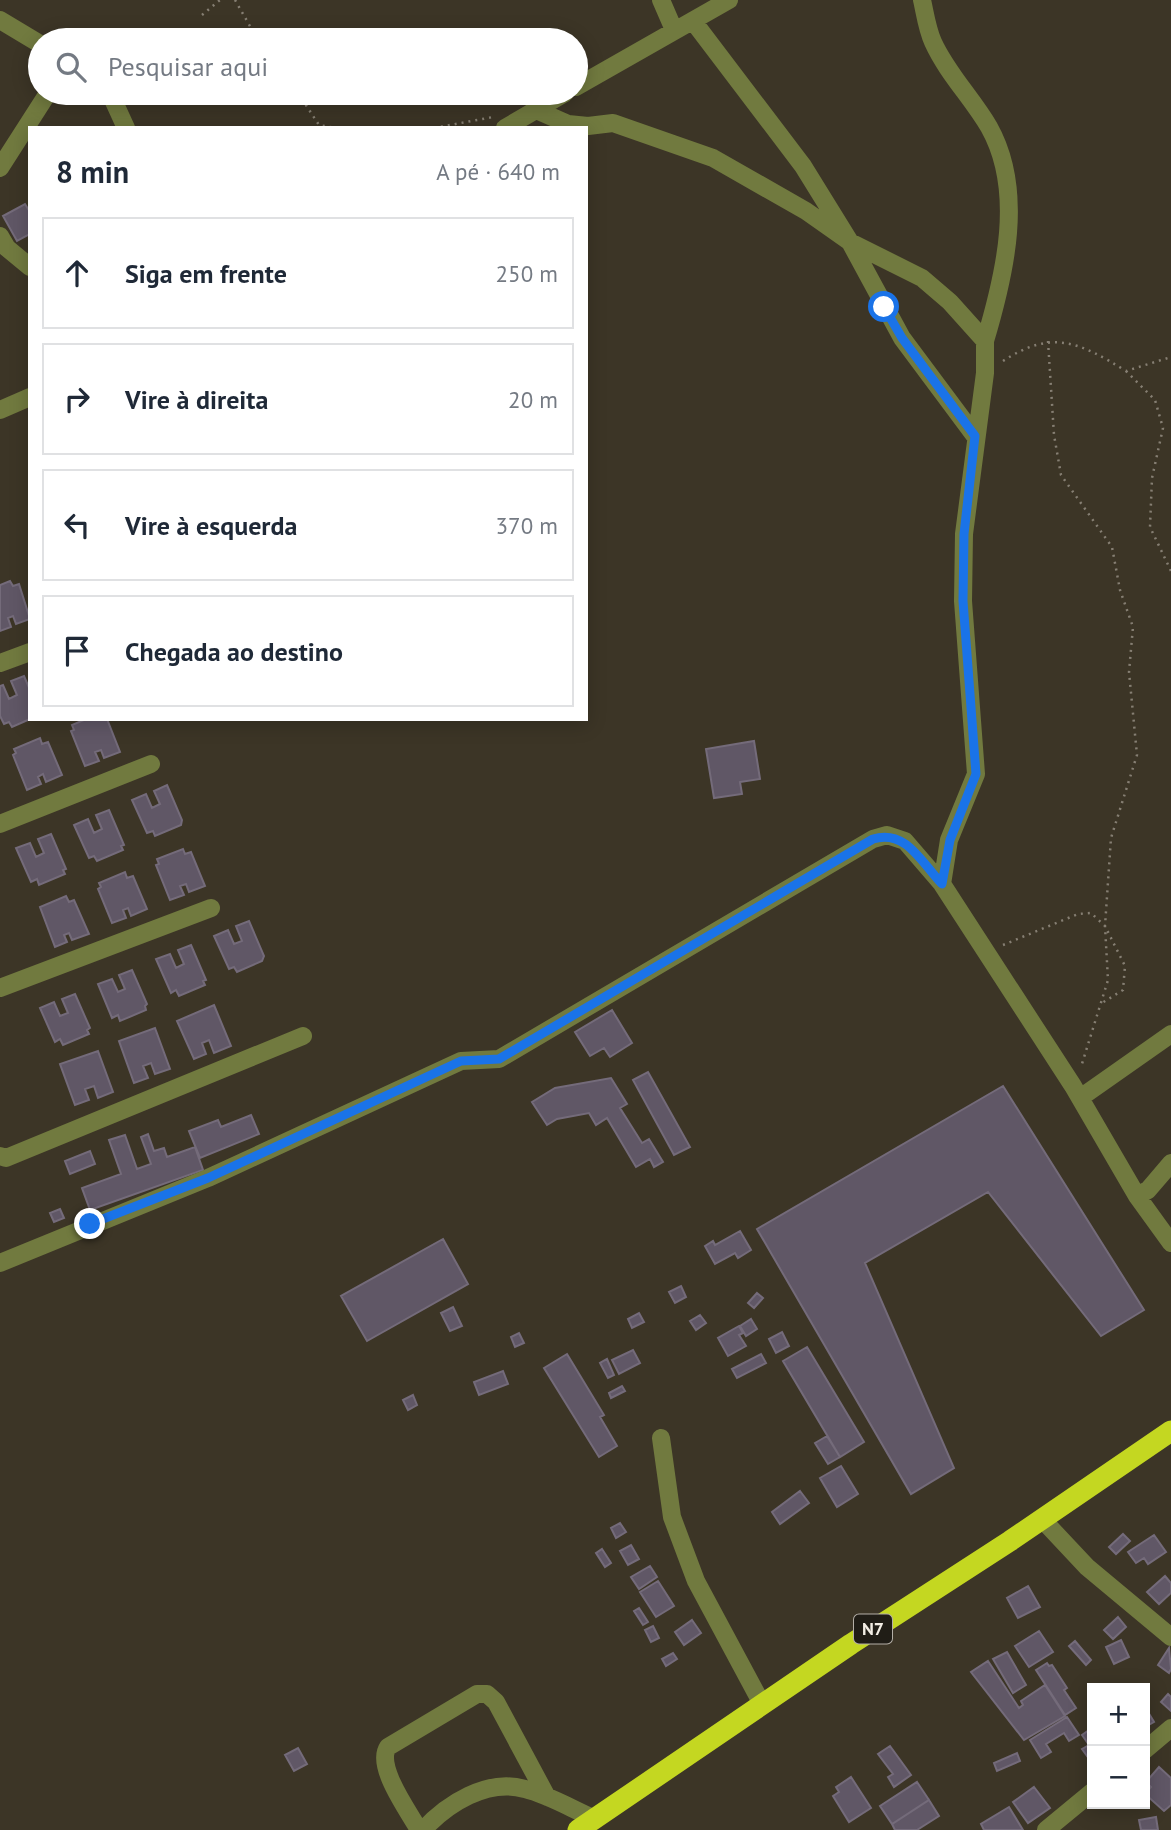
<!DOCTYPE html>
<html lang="pt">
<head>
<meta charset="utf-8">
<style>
  :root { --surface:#fff; --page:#f6f6f7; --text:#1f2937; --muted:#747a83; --line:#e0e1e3 }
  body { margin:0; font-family:"PT Sans",sans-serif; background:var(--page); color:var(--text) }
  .controls { position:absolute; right:21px; bottom:21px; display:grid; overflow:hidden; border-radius:0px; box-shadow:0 4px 18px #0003 }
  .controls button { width:63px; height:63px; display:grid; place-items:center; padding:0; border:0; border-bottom:2px solid var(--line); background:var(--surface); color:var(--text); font:35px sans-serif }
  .stop { position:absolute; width:21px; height:21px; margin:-16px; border:5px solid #1a73e8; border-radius:50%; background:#fff }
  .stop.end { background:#1a73e8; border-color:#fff; box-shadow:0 2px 7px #0008 }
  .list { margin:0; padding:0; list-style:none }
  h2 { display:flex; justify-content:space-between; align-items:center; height:91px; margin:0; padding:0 28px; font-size:30px }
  h2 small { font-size:23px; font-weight:400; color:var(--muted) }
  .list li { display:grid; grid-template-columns:46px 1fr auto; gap:21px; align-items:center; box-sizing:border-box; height:112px; margin:0 14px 14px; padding:0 14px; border:2px solid var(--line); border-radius:0px }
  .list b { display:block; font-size:26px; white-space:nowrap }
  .list em { font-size:23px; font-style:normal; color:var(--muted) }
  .icon { flex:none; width:38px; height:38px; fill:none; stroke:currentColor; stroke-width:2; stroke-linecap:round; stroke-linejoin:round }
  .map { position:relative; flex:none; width:1171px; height:1830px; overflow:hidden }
  .search { position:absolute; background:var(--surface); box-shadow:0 4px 18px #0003; left:28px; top:28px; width:560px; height:77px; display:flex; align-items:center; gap:18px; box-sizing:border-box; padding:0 24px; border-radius:38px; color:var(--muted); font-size:26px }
  .panel { position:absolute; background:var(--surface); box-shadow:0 4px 18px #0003; left:28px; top:126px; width:560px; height:595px; border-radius:0px }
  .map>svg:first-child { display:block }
  .building { fill:#605766; stroke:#746b7a; stroke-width:2 }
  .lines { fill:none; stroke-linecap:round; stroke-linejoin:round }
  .path { stroke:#867f73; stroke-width:2.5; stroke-dasharray:2 5; stroke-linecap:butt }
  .minor { stroke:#717a3f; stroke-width:18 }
  .highway { stroke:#c4d721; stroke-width:21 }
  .route { stroke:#1a73e8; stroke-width:9 }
  .labels { text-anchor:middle; stroke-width:5; stroke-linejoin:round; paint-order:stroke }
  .shield { fill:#201d16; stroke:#b4afa7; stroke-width:2 }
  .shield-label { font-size:18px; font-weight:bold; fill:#f3eee5 }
</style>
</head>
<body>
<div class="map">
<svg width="1171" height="1830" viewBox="0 0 1171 1830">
  <rect width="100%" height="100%" fill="#3c3526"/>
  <path class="building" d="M25 204 30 212V234L17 241 3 216Z
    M10 581 13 586 19 584 30 619 16 624 13 616 8 618 11 627 0 631V585Z
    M24 676 30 690V719L12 727 9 722 4 724 0 716V686L3 685 9 699 17 695 11 681Z
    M86 719H107L120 752 104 758 101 750 95 752 99 761 85 766 71 731 74 730 72 725Z
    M40 738 42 744 48 742 62 775 46 782 43 774 38 777 41 784 27 790 13 755 16 753 14 749Z
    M754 741 760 779 740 782 742 794 714 798 706 749Z
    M167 785 182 820 181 825 155 836 153 831 147 833 132 800 146 794 152 808 160 804 154 791Z
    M109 810 124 845 121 846 123 850 97 861 94 856 89 858 74 825 88 819 94 833 102 829 96 815Z
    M51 834 66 869 63 870 65 874 39 885 37 879 31 882 16 848 30 843 36 857 44 853 38 839Z
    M183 849 185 854 191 852 205 886 189 892 186 884 180 886 184 895 170 900 156 865 159 864 157 859Z
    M125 872 127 878 133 876 147 909 131 916 128 908 123 910 126 918 112 923 98 889 101 887 99 883Z
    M66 896 69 902 74 900 89 934 72 940 69 933 64 935 67 942 55 947 40 907Z
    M249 921 264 956 262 961 237 972 234 967 229 969 214 936 228 930 234 944 242 941 236 926Z
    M191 945 206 980 203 981 205 985 179 996 176 990 171 993 156 959 170 954 176 968 184 964 178 950Z
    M132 970 147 1004 145 1006 146 1010 120 1021 118 1015 112 1018 98 984 112 979 118 992 125 989 119 975Z
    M75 994 90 1028 87 1030 89 1034 63 1045 60 1039 55 1042 40 1008 54 1002 60 1016 68 1013 62 999Z
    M214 1005 231 1046 214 1053 209 1040 202 1043 206 1054 194 1059 177 1021Z
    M612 1010 632 1043 610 1057 604 1048 590 1056 575 1032Z
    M155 1028 170 1069 155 1074 151 1063 143 1066 148 1078 134 1083 119 1041Z
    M98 1051 113 1092 98 1098 94 1086 85 1089 89 1100 75 1105 60 1064Z
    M648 1072 690 1147 674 1155 633 1080Z
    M611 1078 627 1104 620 1108 642 1143 649 1139 663 1162 654 1167 650 1159 636 1167 607 1118 596 1125 589 1113 557 1119 547 1125 532 1102 555 1088Z
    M1003 1086 1144 1310 1101 1336 988 1192 865 1263 954 1468 911 1494 757 1229Z
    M251 1115 259 1134 200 1158 189 1131 218 1120 221 1127Z
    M148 1134 154 1151 164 1148 167 1157 195 1147 203 1170 90 1210 82 1188 121 1174 109 1140 125 1135 137 1169 151 1164 141 1137Z
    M90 1151 95 1164 70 1174 65 1161Z
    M60 1209 64 1218 54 1222 50 1213Z
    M740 1231 751 1250 738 1258 735 1253 715 1264 705 1246 713 1241 715 1245Z
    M443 1239 468 1284 367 1341 341 1296Z
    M681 1286 686 1297 675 1303 669 1292Z
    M757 1293 763 1298 754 1308 748 1303Z
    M453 1307 462 1326 450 1331 441 1313Z
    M639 1313 644 1322 632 1328 628 1319Z
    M700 1315 706 1323 696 1330 690 1321Z
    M751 1319 757 1329 746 1336 740 1326Z
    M739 1326 743 1333 739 1335 746 1346 728 1356 718 1338Z
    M782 1332 789 1346 776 1353 769 1339Z
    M519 1333 524 1343 515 1347 511 1337Z
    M807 1347 864 1442 840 1457 783 1361Z
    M633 1350 640 1363 619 1374 612 1360Z
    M567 1354 604 1415 600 1417 617 1446 599 1457 544 1368Z
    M761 1354 766 1363 737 1378 732 1369Z
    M607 1359 614 1375 608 1378 600 1363Z
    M503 1371 508 1384 479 1395 474 1382Z
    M622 1386 625 1391 611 1398 609 1393Z
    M413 1395 417 1405 408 1410 403 1400Z
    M827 1436 840 1457 828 1464 815 1443Z
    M841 1466 858 1494 837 1507 820 1478Z
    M800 1491 809 1503 780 1524 772 1512Z
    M620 1523 626 1532 616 1538 611 1528Z
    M1123 1534 1130 1541 1116 1554 1109 1547Z
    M1154 1535 1166 1552 1148 1564 1144 1558 1136 1563 1128 1552Z
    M631 1545 639 1559 628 1565 620 1551Z
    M602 1549 611 1563 605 1567 596 1553Z
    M650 1566 657 1577 639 1589 631 1577Z
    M1165 1576 1171 1583V1593L1159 1604 1147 1592Z
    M658 1581 674 1606 656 1617 640 1592Z
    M1028 1586 1040 1607 1018 1618 1007 1598Z
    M639 1608 648 1622 643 1625 634 1611Z
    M1118 1617 1126 1627 1113 1639 1104 1630Z
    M692 1620 701 1633 684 1645 675 1632Z
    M653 1626 659 1638 651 1642 645 1630Z
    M1039 1631 1053 1652 1029 1667 1015 1646Z
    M1121 1640 1129 1657 1114 1664 1106 1647Z
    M1075 1641 1091 1660 1086 1665 1069 1646Z
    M1169 1648 1171 1669 1169 1673 1158 1665Z
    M1007 1652 1026 1685 1013 1693 993 1659Z
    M673 1653 677 1659 666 1666 662 1659Z
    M988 1661 1019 1708 1023 1705 1021 1701 1045 1685 1065 1716 1024 1740 971 1672Z
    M1047 1663 1049 1666 1052 1665 1067 1688 1064 1690 1076 1708 1065 1715 1036 1670Z
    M1168 1694 1171 1697V1711L1161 1702Z
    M1145 1707 1154 1722 1145 1727Z
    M1067 1717 1079 1735 1069 1741 1064 1733 1046 1744 1051 1752 1041 1758 1030 1740Z
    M1092 1728V1763L1082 1749 1089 1745 1082 1735Z
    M890 1746 911 1775 894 1787 888 1777 893 1774 878 1754Z
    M298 1748 307 1764 294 1771 285 1755Z
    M1017 1753 1020 1761 997 1771 994 1763Z
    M1159 1767 1171 1778V1805L1164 1811 1145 1794 1151 1787 1146 1782Z
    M851 1777 871 1808 849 1822 833 1796 839 1792 836 1787Z
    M917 1782 929 1800 892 1824 880 1806Z
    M1034 1787 1050 1808 1028 1823 1013 1802Z
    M929 1800 939 1816 917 1830H895L892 1824Z
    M1009 1807 1023 1830H984L981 1824Z
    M1156 1817 1158 1830H1141L1139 1820Z"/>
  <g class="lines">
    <path class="path" d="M235 0 258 40
      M202 15 220 0
      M298 93 319 125 336 128
      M434 128 493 117
      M1048 341 1054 435 1061 475 1112 547 1120 590 1133 627 1129 672 1137 755 1111 838 1105 926 1108 980 1081 1067
      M1003 361C1052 329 1079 342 1126 371L1171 357
      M1126 371 1155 400 1163 428 1152 478 1150 527 1171 571
      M1003 945 1078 914 1091 913 1105 926 1125 966 1123 990 1102 1003"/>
    <path class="minor" d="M661 0 674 30
      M922 0C925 13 927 29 933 42 947 73 972 98 989 127 1025 191 1005 274 985 341
      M0 20 40 44
      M693 21 803 166 850 242 902 338 975 436
      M576 87 729 0
      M110 93 126 128
      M534 109 568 124 588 126 613 123 713 158 806 211 850 242 922 278 950 302 985 341V373L964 534 963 601 976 774 949 840 942 884
      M505 128 565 93
      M0 168 48 93
      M0 236 7 248 30 267
      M0 410 30 397
      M0 663 30 652
      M0 824 151 764
      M0 988 211 908
      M1080 1098 1171 1034
      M0 1156 6 1158 303 1036
      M1137 1196 1148 1190 1171 1163
      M0 1263 208 1178 461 1061 499 1059 873 839 887 835 905 841 942 884 1073 1086 1137 1196 1171 1243
      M661 1438 672 1517 696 1581 762 1704
      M1042 1519 1087 1567 1171 1637
      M1145 1750 1171 1728
      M419 1830C409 1812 375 1766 388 1747L477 1694H487L496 1702 547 1797
      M423 1830C447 1804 487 1778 525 1789 549 1795 572 1809 595 1819
      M1046 1830 1092 1792"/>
    <path class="highway" d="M578 1830 851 1644 1010 1541 1171 1431"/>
  </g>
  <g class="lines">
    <path class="route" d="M90 1224 208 1178 461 1061 499 1059 873 839C906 829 921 862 942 884L950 840 976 774 963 601 964 534 975 436 902 338 884 307"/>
  </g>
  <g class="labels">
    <rect class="shield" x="854" y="1614.5" width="38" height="29" rx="5"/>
    <g class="shield-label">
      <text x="873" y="1635">N7</text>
    </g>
  </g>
</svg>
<div class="controls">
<button>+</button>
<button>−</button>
</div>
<div class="stop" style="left:884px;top:307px"></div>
<div class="stop end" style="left:90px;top:1224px"></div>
<div class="search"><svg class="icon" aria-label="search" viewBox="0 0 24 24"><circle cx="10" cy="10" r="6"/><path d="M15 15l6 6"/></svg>Pesquisar aqui</div>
<section class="panel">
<h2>8 min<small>A pé · 640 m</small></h2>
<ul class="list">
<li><svg class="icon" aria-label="ahead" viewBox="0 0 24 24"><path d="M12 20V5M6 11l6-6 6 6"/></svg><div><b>Siga em frente</b></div><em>250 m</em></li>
<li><svg class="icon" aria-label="right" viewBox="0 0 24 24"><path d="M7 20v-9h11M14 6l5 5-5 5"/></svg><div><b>Vire à direita</b></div><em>20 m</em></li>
<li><svg class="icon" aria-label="left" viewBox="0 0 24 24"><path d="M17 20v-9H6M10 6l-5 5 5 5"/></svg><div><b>Vire à esquerda</b></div><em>370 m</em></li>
<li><svg class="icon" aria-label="arrive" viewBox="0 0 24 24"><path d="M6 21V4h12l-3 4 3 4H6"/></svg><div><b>Chegada ao destino</b></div></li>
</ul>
</section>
</div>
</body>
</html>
